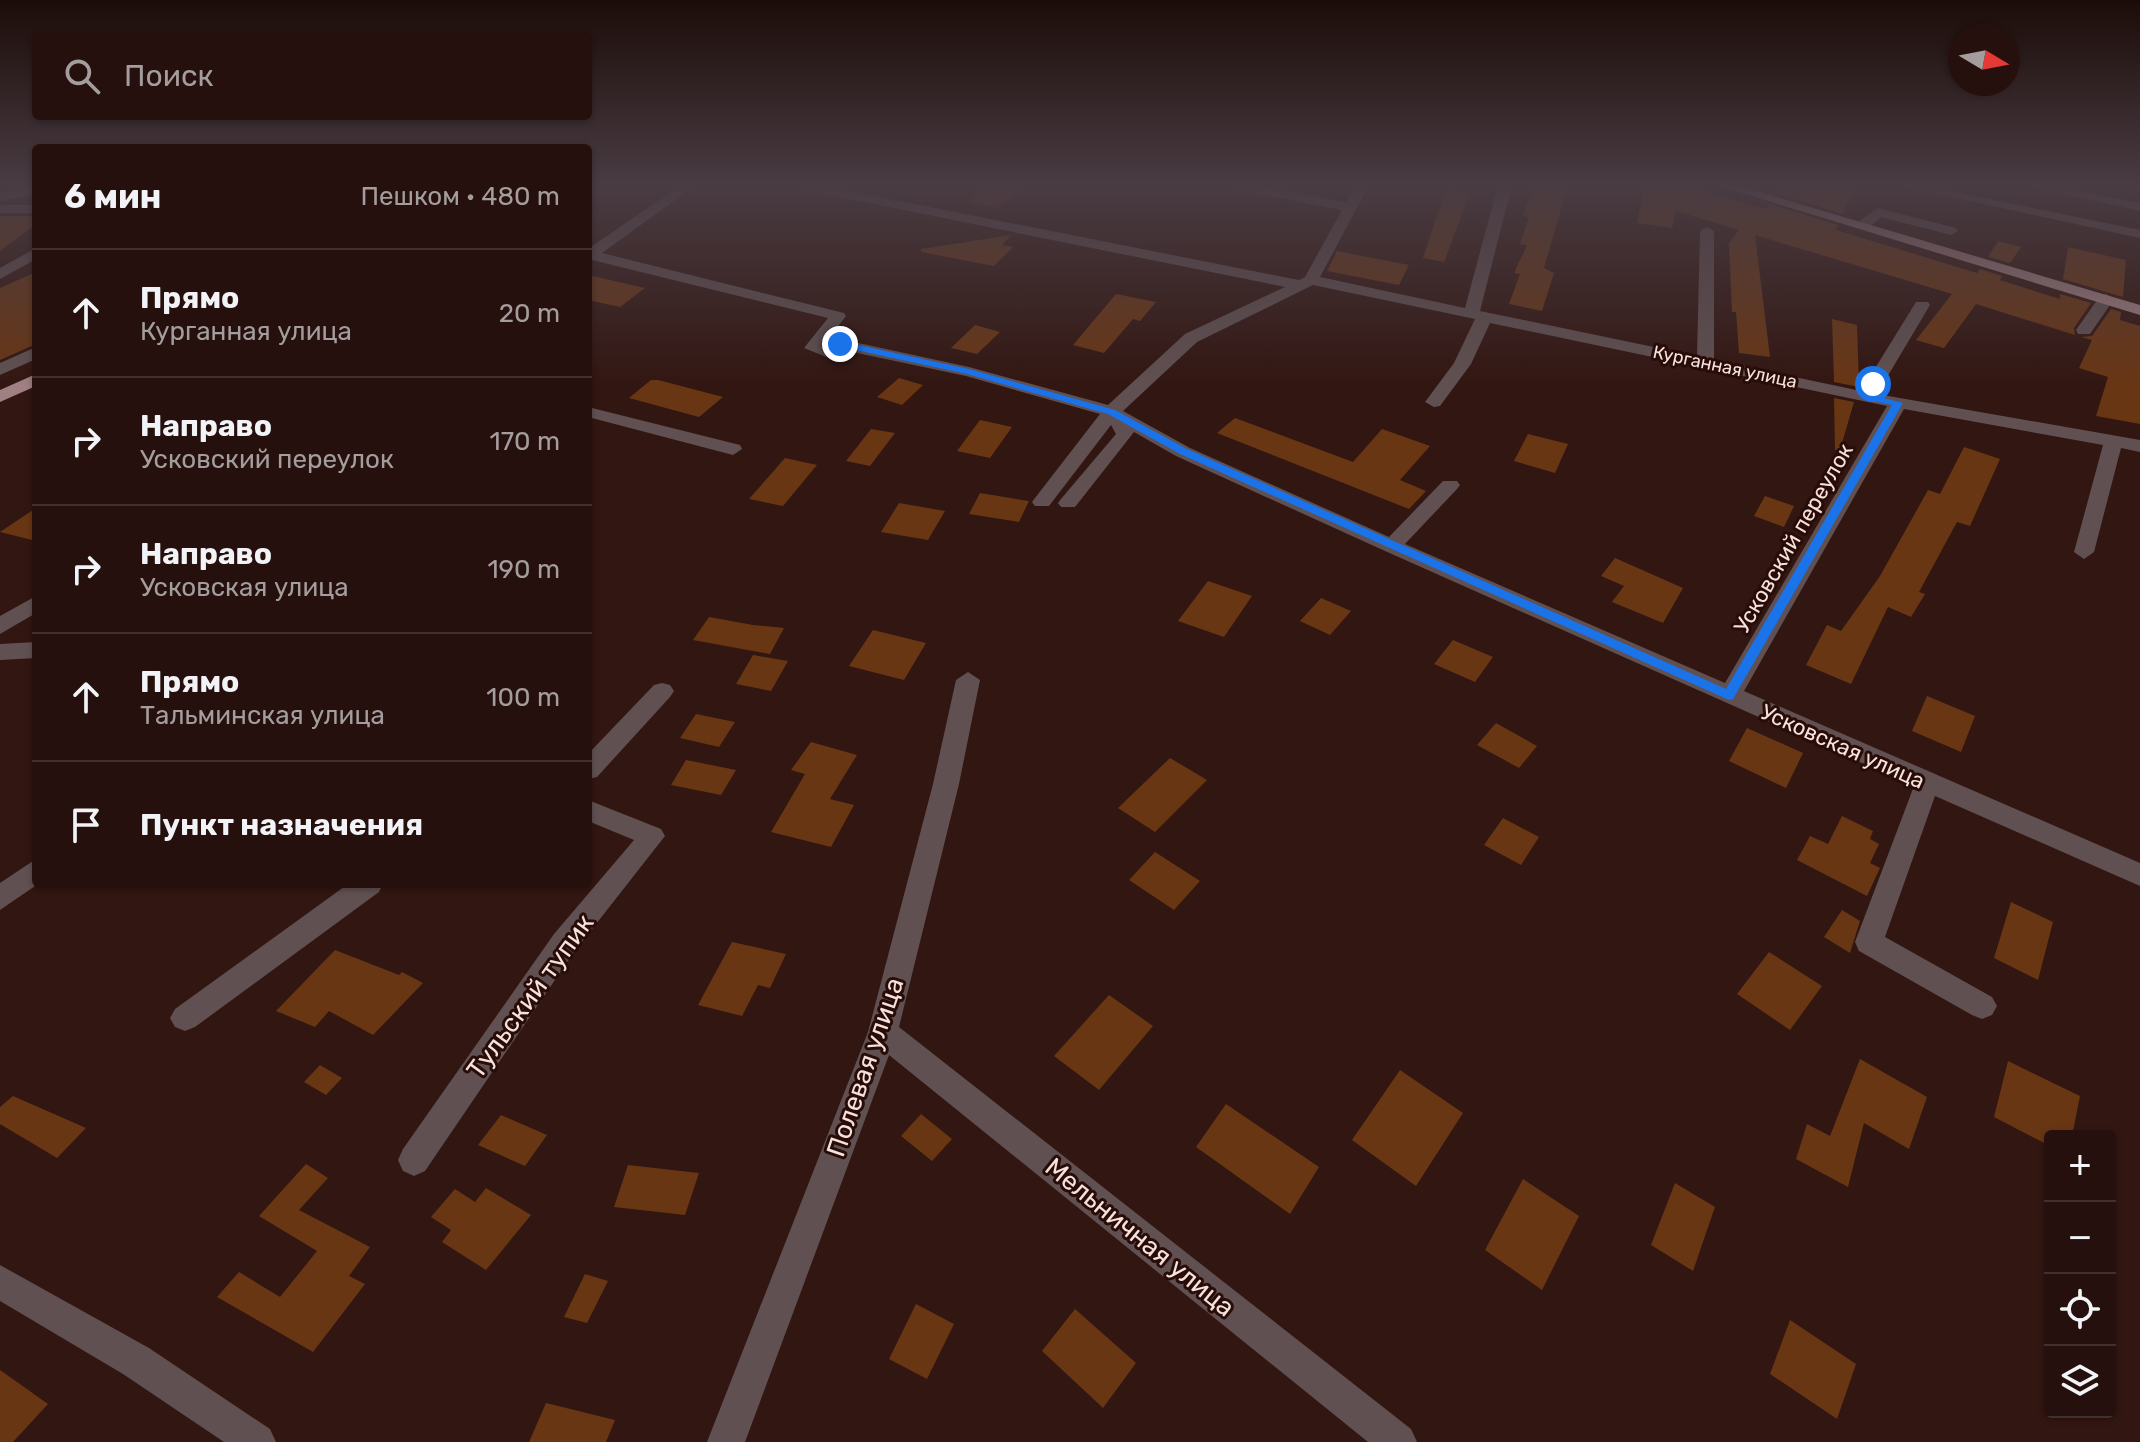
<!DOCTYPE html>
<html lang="ru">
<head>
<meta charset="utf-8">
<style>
  :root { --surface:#26100d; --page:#2e1916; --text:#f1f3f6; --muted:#a49d9d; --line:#42302e }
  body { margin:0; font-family:Rubik,sans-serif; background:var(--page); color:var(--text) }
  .controls { position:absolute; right:24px; bottom:24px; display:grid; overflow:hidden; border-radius:8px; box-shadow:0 2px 6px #0004 }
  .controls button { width:72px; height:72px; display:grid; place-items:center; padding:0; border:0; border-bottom:2px solid var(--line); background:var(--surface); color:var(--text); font:40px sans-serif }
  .compass { position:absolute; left:1948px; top:24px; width:72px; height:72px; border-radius:50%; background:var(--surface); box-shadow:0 2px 6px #0004; rotate:100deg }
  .stop { position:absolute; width:24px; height:24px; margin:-18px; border:6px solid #1a73e8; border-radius:50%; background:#fff }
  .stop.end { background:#1a73e8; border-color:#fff; box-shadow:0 2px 8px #0008 }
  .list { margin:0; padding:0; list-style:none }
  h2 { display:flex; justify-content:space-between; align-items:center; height:104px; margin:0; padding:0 32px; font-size:34px }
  h2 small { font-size:26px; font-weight:400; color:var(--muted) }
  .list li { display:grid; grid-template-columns:52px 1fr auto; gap:24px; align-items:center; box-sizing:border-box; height:128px; padding:0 32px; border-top:2px solid var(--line) }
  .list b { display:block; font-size:30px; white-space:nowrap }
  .list p { margin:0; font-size:26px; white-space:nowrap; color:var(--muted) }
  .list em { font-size:26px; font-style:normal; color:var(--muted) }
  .icon { flex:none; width:44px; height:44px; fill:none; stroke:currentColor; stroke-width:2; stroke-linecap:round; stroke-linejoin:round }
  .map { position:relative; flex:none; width:2140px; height:1442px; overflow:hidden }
  .search { position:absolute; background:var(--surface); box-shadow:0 2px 6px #0004; left:32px; top:32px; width:560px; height:88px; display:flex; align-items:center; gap:20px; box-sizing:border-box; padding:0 28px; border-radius:8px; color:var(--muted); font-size:30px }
  .panel { position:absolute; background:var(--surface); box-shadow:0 2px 6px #0004; left:32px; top:144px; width:560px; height:744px; border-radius:8px }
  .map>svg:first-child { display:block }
  .building { fill:#693614 }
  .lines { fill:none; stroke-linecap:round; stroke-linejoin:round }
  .minor { fill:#605051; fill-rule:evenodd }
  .major { fill:#a08083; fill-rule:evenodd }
  .route { fill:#1a73e8 }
  .labels { text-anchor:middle; stroke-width:6; stroke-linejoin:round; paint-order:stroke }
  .far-street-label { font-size:18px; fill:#f6e1dd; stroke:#280c08 }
  .street-label { font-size:22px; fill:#f6e1dd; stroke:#280c08 }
  .near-street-label { font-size:26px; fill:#f6e1dd; stroke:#280c08 }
</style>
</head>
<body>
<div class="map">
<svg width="2140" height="1442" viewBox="0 0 2140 1442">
  <rect width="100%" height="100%" fill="#321611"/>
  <path class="building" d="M988 185H1025L998 208 968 202Z
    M1533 185H1568L1544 268 1554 273 1542 311 1509 304 1520 274 1514 273 1527 245 1520 244 1529 217 1523 216Z
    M1645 185H1680L1766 209 1769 204 1838 225 1836 230 1977 273 1980 269 2002 276 2000 280 2060 299V294L2091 303 2074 328 2075 335 1976 304 1944 348 1916 340 1952 294 1755 235 1770 357 1739 353 1736 312H1732L1729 243 1739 230 1676 211 1672 228 1637 223Z
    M1780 185H1856L1843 214 1775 193Z
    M1446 189 1470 193 1444 262 1423 258Z
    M0 216H36V224L0 251Z
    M1011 235 1002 245 1013 247 994 266 921 252V249Z
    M1998 241 2021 247 2010 263 1988 257Z
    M2068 247 2126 260 2123 297 2063 279Z
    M1337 251 1409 265 1399 285 1327 271Z
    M36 272V344L0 360V288Z
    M588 275 645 288 620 307 588 300Z
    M1116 294 1156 302 1140 321 1133 319 1104 353 1073 345Z
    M2111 309 2121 312 2120 320 2140 326V424L2096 416 2108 377 2079 368 2092 340 2081 337 2092 336Z
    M1832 319 1857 325 1859 387 1834 382Z
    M975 325 1000 332 977 354 951 348Z
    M899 378 923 385 902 405 877 397Z
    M651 380H658L723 397 699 417 629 398Z
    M1834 398 1854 402 1840 450H1835Z
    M1235 418 1353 462 1382 429 1430 446 1400 480 1426 491 1409 509 1217 433Z
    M980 420 1012 427 990 458 957 451Z
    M871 429 895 433 870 466 846 461Z
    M1528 434 1568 444 1555 473 1514 461Z
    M1964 447 2000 459 1970 526 1957 522 1919 592 1925 594 1911 617 1888 607 1851 684 1806 665 1827 625 1841 631 1880 576 1928 490 1940 494Z
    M785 458 817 465 783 506 749 499Z
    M980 493 1029 501 1019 522 969 514Z
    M1765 496 1794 506 1784 527 1754 516Z
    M899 503 945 511 928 540 881 532Z
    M36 508V541L0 532Z
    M1615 558 1683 588 1663 623 1612 602 1624 586 1601 576Z
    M1208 581 1252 596 1224 637 1178 621Z
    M1321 598 1351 611 1330 635 1300 621Z
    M709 617 753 625 784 628 770 654 693 640Z
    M873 630 926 643 904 680 849 666Z
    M1453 640 1493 657 1475 682 1434 664Z
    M753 655 788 661 771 691 736 684Z
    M1927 696 1975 716 1961 752 1912 731Z
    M696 714 735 722 719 747 680 738Z
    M1496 723 1537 746 1519 768 1477 745Z
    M1747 728 1803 753 1786 788 1729 761Z
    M811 742 857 755 830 799 854 805 831 847 771 832 805 774 791 770Z
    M1170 758 1207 780 1155 832 1118 808Z
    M686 760 736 770 721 795 671 785Z
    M1842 816 1873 831 1870 839 1879 844 1870 863 1880 868 1867 896 1797 860 1810 836 1828 844Z
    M1503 818 1539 837 1521 865 1484 845Z
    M1155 852 1200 881 1174 910 1129 880Z
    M2011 902 2053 922 2038 980 1994 958Z
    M1842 910 1860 921 1850 953 1824 937Z
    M732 942 786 954 770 988 758 985 742 1016 698 1005Z
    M335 950 399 975 402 972 423 983 373 1035 329 1011 315 1027 276 1011Z
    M1769 952 1822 986 1790 1030 1737 994Z
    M1109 995 1153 1026 1099 1090 1054 1056Z
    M1860 1059 1927 1097 1909 1149 1864 1123 1848 1187 1796 1159 1807 1124 1830 1136Z
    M2008 1061 2080 1096 2072 1136H2050V1146L1994 1117Z
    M320 1065 342 1078 326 1095 304 1082Z
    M1400 1070 1463 1113 1416 1186 1352 1140Z
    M13 1096 86 1128 57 1158 0 1124V1107Z
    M1226 1104 1319 1167 1290 1214 1196 1147Z
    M921 1114 952 1139 932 1161 901 1136Z
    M501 1115 547 1135 525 1166 478 1145Z
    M306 1164 328 1178 299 1210 370 1247 349 1276 365 1284 313 1352 217 1297 239 1272 280 1297 317 1251 259 1216Z
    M628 1165 699 1173 685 1215 614 1207Z
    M1523 1179 1579 1216 1542 1290 1485 1250Z
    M1675 1183 1715 1207 1693 1271 1651 1245Z
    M486 1188 531 1215 486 1270 442 1242 451 1230 431 1217 455 1189 475 1202Z
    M585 1274 608 1281 587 1323 564 1317Z
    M916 1304 954 1324 927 1379 889 1359Z
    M1075 1309 1136 1363 1103 1408 1042 1351Z
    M1790 1320 1856 1364 1837 1419 1770 1374Z
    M0 1370 48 1404 13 1442H0Z
    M546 1403 615 1420 606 1442H529Z"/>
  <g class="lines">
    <path class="minor" d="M681 185H696L602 253 844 313 846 316 823 346 840 339 969 367 1108 405 1185 334 1285 287 800 189 793 185H819L1299 280 1305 277 1342 210 1233 189 1226 185H1253L1346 202 1355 185H1369L1320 277 1465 308 1498 185H1512L1480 311 1697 356 1700 231 1707 227 1714 231V360L1861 391 1916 302H1928L1930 305 1877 394 2140 440V452L2121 448 2094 552 2084 559 2074 552 2103 445 1904 409 1744 691 2140 863V886L1935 796 1885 937 1992 997 1997 1006 1992 1015 1982 1019 1972 1015 1859 951 1855 942 1914 786 1385 551 1176 456 1134 432 1075 507H1061L1058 503 1061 499 1116 434 1111 425 1049 506H1035L1032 502 1035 498 1100 414 966 376 843 350 829 358 804 348 828 318 588 259V249ZM1313 285 1475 319 1454 363 1425 402 1434 407 1440 406 1471 364 1490 323 1887 406 1725 683 1405 544 1457 489 1460 485 1457 481H1443L1389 537 1190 448 1123 411 1197 342Z
      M1896 185H1921L2140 230V238Z
      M2025 185H2050L2140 203V211Z
      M36 187V195L0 201V193Z
      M0 205H36V213H0Z
      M1878 208 1956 228 1958 231 1951 235 1881 217 1868 228H1858V222Z
      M36 248V259L0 279V268Z
      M2106 294 2114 299 2090 334H2078L2076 330 2100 296Z
      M36 347V359L0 375V363Z
      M588 407 740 445 742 449 733 455 588 417Z
      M36 596V613L0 634V616Z
      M36 642V658L0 660V644Z
      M968 672 980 680 959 784 899 1027 1411 1429 1417 1442H1368L889 1055 745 1442H707L868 1032 933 784 956 680Z
      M662 683 670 685 674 691 670 697 597 777 588 779V754L654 685Z
      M588 800 661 829 665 836 574 952 425 1171 414 1176 403 1171 398 1160 403 1149 554 934 634 840 588 821Z
      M36 859 38 884 0 910V883Z
      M348 884H383L379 892 195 1027 185 1031 175 1027 170 1018 175 1009Z
      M0 1265 149 1348 270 1429 276 1442H224L123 1374 0 1301Z"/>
    <path class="major" d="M1716 185H1736L2140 305V315Z
      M36 374V386L0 402V390Z"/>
  </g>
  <linearGradient id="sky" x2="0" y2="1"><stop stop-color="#1c0c09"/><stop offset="0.48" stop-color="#493c43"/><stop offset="1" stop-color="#493c43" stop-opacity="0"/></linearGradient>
  <rect width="2140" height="386" fill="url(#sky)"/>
  <path class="route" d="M840 341 969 369 1115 410 1187 449 1726 689 1892 405 1863 399 1873 382 1878 384 1872 395 1903 403 1733 699 1729 700 1180 454 1108 414 967 374 837 346Z"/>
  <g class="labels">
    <g class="far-street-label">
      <text transform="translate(1725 367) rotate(12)" y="6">Курганная улица</text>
    </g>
    <g class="street-label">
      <text transform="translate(1793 538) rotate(-60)" y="8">Усковский переулок</text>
      <text transform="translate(1843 746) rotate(24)" y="8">Усковская улица</text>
    </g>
    <g class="near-street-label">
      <text transform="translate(530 996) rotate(-54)" y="9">Тульский тупик</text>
      <text transform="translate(865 1067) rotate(-71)" y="9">Полевая улица</text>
      <text transform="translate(1140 1237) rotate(39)" y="9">Мельничная улица</text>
    </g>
  </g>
</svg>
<div class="controls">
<button>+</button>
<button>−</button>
<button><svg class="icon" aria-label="locate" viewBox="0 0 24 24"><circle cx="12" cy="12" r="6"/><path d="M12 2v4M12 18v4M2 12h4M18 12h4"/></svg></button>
<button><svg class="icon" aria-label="layers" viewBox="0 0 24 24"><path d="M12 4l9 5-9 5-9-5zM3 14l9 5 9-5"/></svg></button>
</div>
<svg class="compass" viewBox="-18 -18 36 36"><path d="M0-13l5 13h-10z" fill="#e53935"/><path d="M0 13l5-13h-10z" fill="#a49d9d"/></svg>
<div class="stop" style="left:1873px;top:384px"></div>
<div class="stop end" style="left:840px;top:344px"></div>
<div class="search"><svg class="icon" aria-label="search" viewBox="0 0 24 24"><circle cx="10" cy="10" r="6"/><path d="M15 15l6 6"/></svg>Поиск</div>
<section class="panel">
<h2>6 мин<small>Пешком · 480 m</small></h2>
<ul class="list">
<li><svg class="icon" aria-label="ahead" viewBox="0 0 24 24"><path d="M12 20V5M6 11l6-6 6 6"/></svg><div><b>Прямо</b><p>Курганная улица</p></div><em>20 m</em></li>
<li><svg class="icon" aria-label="right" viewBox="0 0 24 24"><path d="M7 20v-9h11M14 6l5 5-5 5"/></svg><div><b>Направо</b><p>Усковский переулок</p></div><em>170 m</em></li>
<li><svg class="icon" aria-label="right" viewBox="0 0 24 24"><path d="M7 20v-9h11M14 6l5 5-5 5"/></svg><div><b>Направо</b><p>Усковская улица</p></div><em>190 m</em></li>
<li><svg class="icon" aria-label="ahead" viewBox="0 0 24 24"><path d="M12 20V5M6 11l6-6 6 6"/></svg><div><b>Прямо</b><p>Тальминская улица</p></div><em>100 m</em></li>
<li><svg class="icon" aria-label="arrive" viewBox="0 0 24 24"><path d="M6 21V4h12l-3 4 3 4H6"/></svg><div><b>Пункт назначения</b></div></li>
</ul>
</section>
</div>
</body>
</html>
